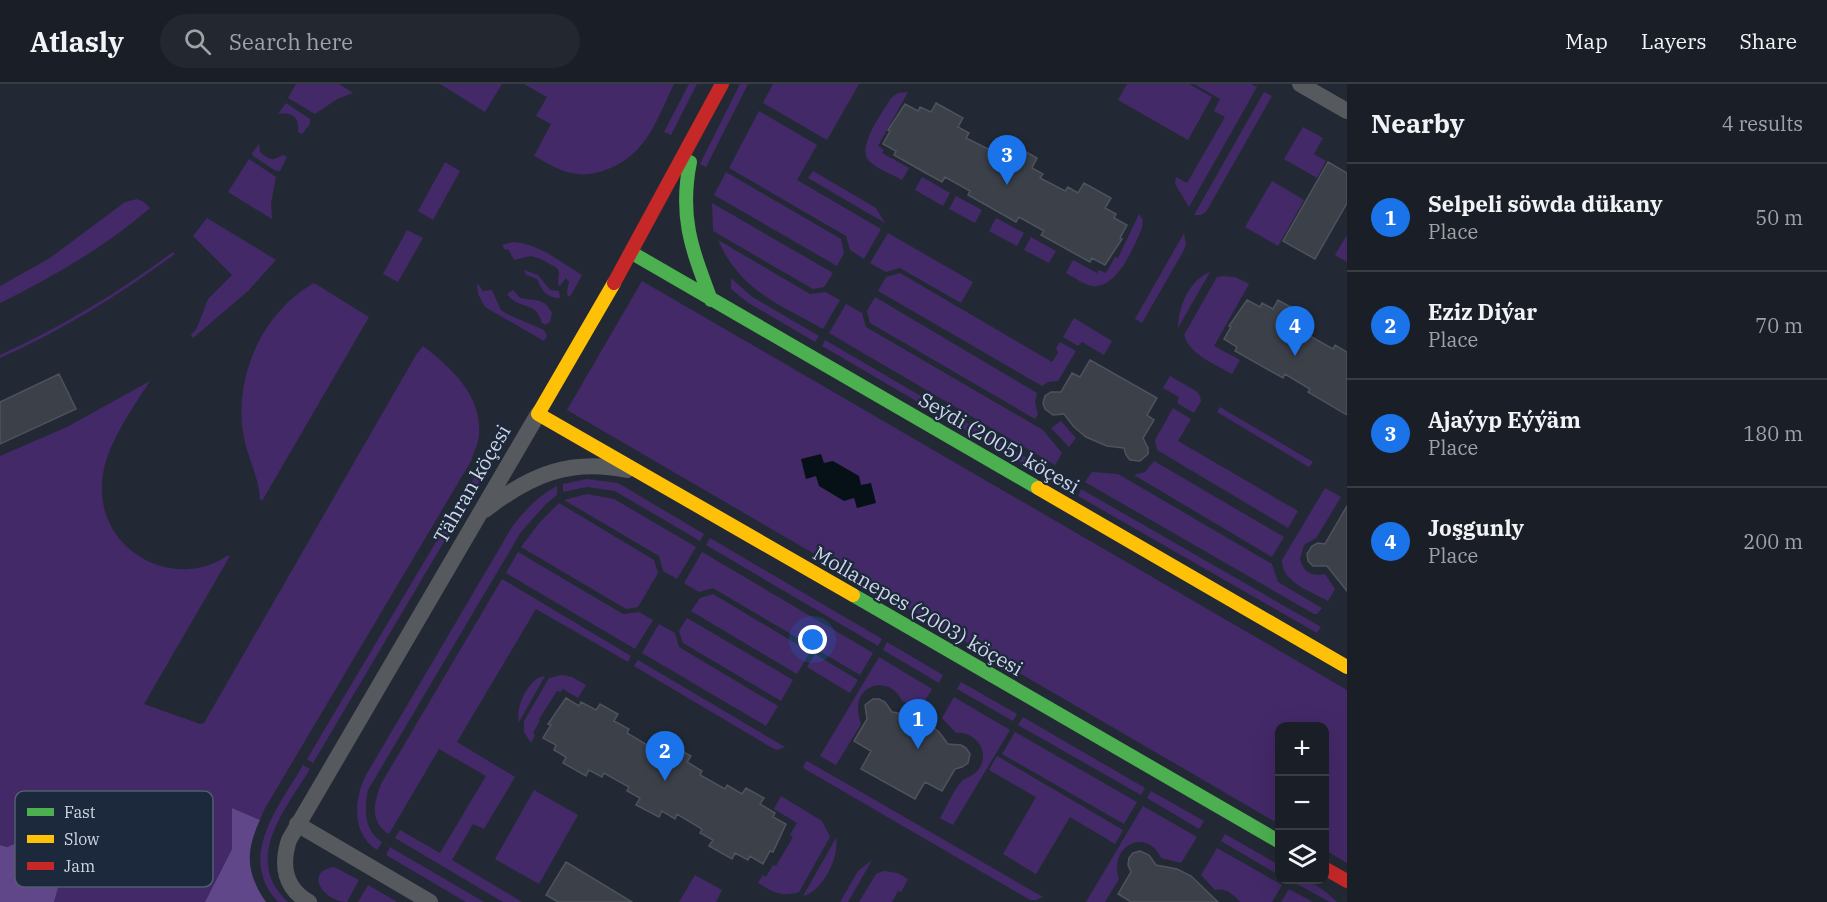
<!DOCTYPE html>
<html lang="en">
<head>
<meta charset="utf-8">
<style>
  :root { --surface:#1a1f27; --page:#23272f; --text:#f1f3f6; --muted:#9fa2a7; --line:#383d44; --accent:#1a73e8 }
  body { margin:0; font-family:"IBM Plex Serif",serif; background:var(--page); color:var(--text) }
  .controls { position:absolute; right:18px; bottom:18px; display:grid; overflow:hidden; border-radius:12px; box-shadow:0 6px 24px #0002 }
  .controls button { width:54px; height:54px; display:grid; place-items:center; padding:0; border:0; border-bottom:2px solid var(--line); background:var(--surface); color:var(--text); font:30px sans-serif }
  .you { position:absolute; left:813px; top:556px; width:21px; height:21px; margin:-15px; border:4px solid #fff; border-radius:50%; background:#1a73e8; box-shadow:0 0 0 9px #1a73e833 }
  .badge { display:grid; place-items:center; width:39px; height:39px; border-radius:50%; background:var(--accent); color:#fff; font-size:20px; font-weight:700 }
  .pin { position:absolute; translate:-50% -50px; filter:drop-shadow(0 2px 3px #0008) }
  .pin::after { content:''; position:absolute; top:32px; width:21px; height:18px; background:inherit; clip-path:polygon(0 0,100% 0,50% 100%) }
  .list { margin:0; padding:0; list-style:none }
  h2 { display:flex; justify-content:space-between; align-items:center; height:78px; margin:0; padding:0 24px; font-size:26px }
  h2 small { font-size:20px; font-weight:400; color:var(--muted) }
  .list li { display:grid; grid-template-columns:39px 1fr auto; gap:18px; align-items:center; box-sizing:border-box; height:108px; padding:0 24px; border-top:2px solid var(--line) }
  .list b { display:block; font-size:22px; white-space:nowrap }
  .list p { margin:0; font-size:20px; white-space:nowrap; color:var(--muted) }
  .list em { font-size:20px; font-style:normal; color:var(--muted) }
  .icon { flex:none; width:33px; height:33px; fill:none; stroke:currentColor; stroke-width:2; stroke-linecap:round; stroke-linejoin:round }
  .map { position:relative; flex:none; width:1347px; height:818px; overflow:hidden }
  header { display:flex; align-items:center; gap:36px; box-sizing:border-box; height:84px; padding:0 30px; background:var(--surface); border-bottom:2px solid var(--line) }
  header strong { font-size:28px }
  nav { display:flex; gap:33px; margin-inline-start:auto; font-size:21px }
  .search { width:420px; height:54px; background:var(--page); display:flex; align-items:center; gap:15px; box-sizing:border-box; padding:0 21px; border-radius:33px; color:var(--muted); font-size:22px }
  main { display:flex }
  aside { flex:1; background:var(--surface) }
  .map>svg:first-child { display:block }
  .green { fill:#432968 }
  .forest { fill:#60478a }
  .water { fill:#051116 }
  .building { fill:#3c4049; stroke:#4e525c; stroke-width:1.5 }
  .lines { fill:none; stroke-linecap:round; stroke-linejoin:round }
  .street { stroke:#565a5e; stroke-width:16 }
  .fast { stroke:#4caf50; stroke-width:14 }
  .slow { stroke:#ffc107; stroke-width:14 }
  .jam { stroke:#c62828; stroke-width:14 }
  .labels { text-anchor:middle; stroke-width:4.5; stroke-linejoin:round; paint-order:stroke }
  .street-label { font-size:20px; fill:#cfd7e4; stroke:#1c283b }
  .key { fill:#1c283b; stroke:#525d6e; stroke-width:1.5 }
  .key-label { font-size:16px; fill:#cfd7e4 }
</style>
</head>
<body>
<header>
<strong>Atlasly</strong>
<div class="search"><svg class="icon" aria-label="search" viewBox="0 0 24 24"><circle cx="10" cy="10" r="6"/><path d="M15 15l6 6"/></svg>Search here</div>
<nav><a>Map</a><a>Layers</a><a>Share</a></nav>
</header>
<main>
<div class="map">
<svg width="1347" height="818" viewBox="0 0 1347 818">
  <rect width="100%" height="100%" fill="#232934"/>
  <path class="green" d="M296 0H339L353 9 337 15 315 30 288 14Z
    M440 0H502L485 28Z
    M524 0H674C657 35 647 70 608 85 596 90 584 92 572 89 558 87 546 78 534 72L551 40 536 32 547 13Z
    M689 0H697L671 51 664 48Z
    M740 0H748L706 83 700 80Z
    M773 0H859L827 56 763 19Z
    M1127 0H1189L1212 13 1188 56 1118 16Z
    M1194 0H1251L1257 3 1189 123 1175 100 1176 93 1187 99 1225 33 1214 27 1220 15Z
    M908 8 878 62 884 66 882 69 909 84 902 96C892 90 877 85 869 77 856 63 883 28 891 14L898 9Z
    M1264 8 1272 12 1206 128 1201 131H1194Z
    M286 19 310 35V40L302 50 298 48C300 32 291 28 278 30Z
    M759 27 817 61 797 96 881 145 864 175 850 166 846 152 729 84Z
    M1303 43 1323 54 1314 70 1326 77 1317 94 1284 75Z
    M259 60 260 68C271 77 272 77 283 71L287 73 280 87H276L253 72 252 69Z
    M249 75 276 93 271 119 272 135 228 108Z
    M445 78 460 87 433 136 418 127Z
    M813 87 876 124 885 139 808 94Z
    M726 88 841 155 844 169 837 182 714 111Z
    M922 93 950 109 943 122 915 106Z
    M1272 97 1304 116 1278 162 1245 143Z
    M956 112 982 126 975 139 949 125Z
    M137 115 144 118 150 124C105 163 53 193 0 219V202L50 174 125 118Z
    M712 119 833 189 824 203 813 205 713 147Z
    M1139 130 1143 136 1142 144C1134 163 1117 205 1092 202 1084 201 1074 193 1066 189L1073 176 1097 189 1099 186 1106 189 1115 173 1118 174Z
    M207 134 276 176 248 207 193 254 191 251 197 244 208 215 232 191 193 152Z
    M996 134 1024 149 1017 162 989 147Z
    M407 146 423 154 398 198 383 190Z
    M888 149 973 198 961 219 900 184 886 188 870 179Z
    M1184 149 1186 160 1184 166 1142 239 1135 235Z
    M1347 151V178L1335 171Z
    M1031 153 1056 167 1049 179 1024 166Z
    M718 156 810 210 825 208 840 216 823 245C777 219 741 207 718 156Z
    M513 158C538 159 562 179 582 191L571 211 568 213 567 207 569 198 566 194 560 202 558 200 559 188 557 184 541 175 531 172 514 176 508 165 505 166 502 161Z
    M173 168 175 170C119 211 63 246 0 274V271C62 243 119 208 173 168Z
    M524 186 538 191 550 206 559 207 560 214C546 214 542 206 537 195L526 191Z
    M1210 188 1178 244C1178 224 1189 196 1210 188Z
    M900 189 1052 278 1058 269 1056 264 1060 258 1076 267 1058 297 1048 298 1042 302 878 207 886 193Z
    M1223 192 1235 193 1249 200 1214 262 1240 276 1232 290C1215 280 1190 271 1184 251L1217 193Z
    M731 194 751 212 819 252 815 258 747 218 731 205Z
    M642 197 1347 606V779L1325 766 1324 642H1280L1279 740 567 326Z
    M314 199 369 233 262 417 260 415C259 392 246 371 243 348 234 291 264 227 314 199Z
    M477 199 483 207 492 206 501 226 507 230 544 246 547 252 544 257 485 223 478 210Z
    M513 206 520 214C534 217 544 213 552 229L550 238 545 241 542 239C536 216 519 227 507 210Z
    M875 213 1037 309 1035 318 1038 330 1035 335 870 239 867 227Z
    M846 220 862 229 866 243 1043 346 1062 369 1055 381 829 249Z
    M1074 234 1112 257 1104 271 1082 258 1078 262 1063 253Z
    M825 256 1051 388 1048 394 822 262Z
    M423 262C450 283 482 311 479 350 479 358 474 368 471 377L264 726 260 736 232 724V765L205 818H54L62 790 33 752 7 763 0 761V372L67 343 150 297C132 325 103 365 102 400 98 466 172 508 227 472H230L144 620 200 640 204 639 416 271Z
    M1170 292 1196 307 1200 312 1201 317 1194 329 1177 319 1179 313 1163 304Z
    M1220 323 1313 378 1309 383 1217 328Z
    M1173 324 1191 335 1178 357 1298 427 1288 444 1157 366 1155 356Z
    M1061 337 1076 354 1069 363 1051 344Z
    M1154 377 1284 453 1272 473 1134 391 1145 388Z
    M1092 388 1118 390 1272 480 1278 498 1322 524 1317 530H1314L1085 398Z
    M477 389 483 392 313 679 307 675Z
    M587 395 618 399 704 450 700 457 615 407 587 403 563 408V400Z
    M557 402V411L546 420 521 448 368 706C364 725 364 747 382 758L377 766C351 749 354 715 366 691L512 443C525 426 538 412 557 402Z
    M1325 404 1341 413 1316 454 1304 461 1300 475C1303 488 1312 493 1325 490L1335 505 1328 517C1312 508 1281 498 1282 476Z
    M1081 405 1321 543 1317 549 1078 412Z
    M587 410 614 415 696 463 677 495 663 487 659 472 564 416Z
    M559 419 654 476 658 489 638 523 626 525 521 463 540 438Z
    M710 454 882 555 878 562 706 461Z
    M518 468 623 530 639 528 653 536 635 565 506 489Z
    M702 468 873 569 860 591 713 504 699 508 684 499Z
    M502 495 631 572 628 578 536 525 457 658 515 693 484 745 473 740 452 776 522 818H503L395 754 400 746 440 769 486 692 439 665 389 750C369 738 374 718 381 700Z
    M713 510 810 568 797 590 691 527 700 514Z
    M687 534 793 596 781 617 683 559 679 547Z
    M659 540 675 549 679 563 778 622 766 642 642 569Z
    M887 558 943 591 939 599 883 566Z
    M815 570 858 596 850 609 807 583Z
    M879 573 932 605 922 622 902 617C891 589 846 599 861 640L836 681 820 672Z
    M638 576 785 663 777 666 774 665 634 582Z
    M562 591 572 593 586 601 578 614 563 605 560 608 557 607 539 635 540 636 533 649 535 651 531 659 524 648V637L549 594Z
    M545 592 519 638C515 623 529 593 545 592Z
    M961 598 1017 630 1013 637 957 605Z
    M954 613 1010 646 953 741 940 734C947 723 953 706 962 697 967 692 976 692 980 683 990 666 974 647 956 649L942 634Z
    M1023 633 1145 704 1141 711 1018 641Z
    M1015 648 1137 718 1124 740 1002 670Z
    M997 672 1123 746 1115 760 1070 733 1036 790 1003 770 1036 713 989 686Z
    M806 677 809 678 1043 813 1036 816H1030L805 685 803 683Z
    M303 681 310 685C285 726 242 776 288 818H278C236 773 279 723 303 681Z
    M534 706 578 731 539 800 495 775Z
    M1151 707 1204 737 1199 745 1147 714Z
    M781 712 822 737 830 753 799 808C783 814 771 807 758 799L763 791 766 793 773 781 776 782 793 753 790 751 797 739 774 725Z
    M1143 722 1197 753 1181 779 1161 774C1147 743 1108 761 1119 795L1105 818H1086Z
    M1225 750 1279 781V791L1221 757Z
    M836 754C840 773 822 808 803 812Z
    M390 763 484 818H466L386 771Z
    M1217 764 1282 801 1272 818H1240C1233 810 1226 804 1215 806L1201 791Z
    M872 776 848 818H840L858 787Z
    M334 783 359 796 347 818C324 818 303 788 334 783Z
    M884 787 898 789 908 795 901 808 898 807 892 818H859L876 790Z
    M695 791 722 806 716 818H679Z
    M1294 796C1312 795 1324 806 1337 818H1330L1293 798Z
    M368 801 397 818H358Z
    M1289 805 1313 818H1281Z"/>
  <path class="forest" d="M232 724 260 736C245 768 246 789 266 818H205L232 765Z
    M33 752 57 766 62 790 54 818H0V761L7 763Z"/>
  <path class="water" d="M821 370 824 379 833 377 859 392 861 401 871 399 876 419 857 424 854 414 844 417 819 402 816 392 806 395 801 375Z"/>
  <path class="building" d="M936 19 963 34 958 43 969 49 966 54 992 67 994 63 1005 69 1010 59 1037 74 1032 84 1043 90 1040 94 1065 107 1068 103 1078 109 1084 99 1111 114 1105 124 1116 130 1114 134 1127 141 1120 154 1122 155 1105 181 1092 174 1090 178 1041 151 1044 147 1019 133 1016 138 986 121 968 111 970 107 945 93 942 98 924 88 894 71 896 67 883 60 890 47 888 46 905 20 918 27 920 23 931 28Z
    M1328 78 1347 89V119L1315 175 1283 157Z
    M1247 216 1260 223 1262 219 1273 225 1278 216 1305 231 1299 240 1310 247 1308 251 1333 265 1335 261 1347 268V331L1308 308 1310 305 1285 290 1283 294 1235 267 1237 263 1224 255 1231 243 1229 242Z
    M1090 276 1157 314 1147 331 1154 336 1143 354 1148 364V370L1140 377 1130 376 1126 371 1124 364 1107 362 1086 353 1074 343 1064 330 1053 331 1045 325 1043 319 1045 312 1051 308H1061L1072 289 1080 293Z
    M59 290 76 325 0 360V318Z
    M1347 422V507L1327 482H1313L1308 477 1307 470 1312 462 1318 459 1325 460Z
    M566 614 579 622 581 618 596 626 600 620 618 630 614 637 629 645 627 649 652 664 654 659 669 668 673 662 691 672 687 678 702 687 700 691 725 705 727 701 742 710 746 704 764 714 760 720 775 729 773 733 786 740 773 768 770 767 763 780 750 772 748 776 735 769 732 775 709 762 713 756 700 749 702 745 677 730 675 735 662 727 659 733 636 721 640 714 627 707 629 703 604 689 602 693 589 686 586 692 563 679 566 673 554 666 556 661 543 654 551 641 548 640Z
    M873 615H879L885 618 892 628 914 632 928 639 939 648 948 660 961 661 966 664 970 670 968 679 962 683 955 685 942 707 925 698 915 715 861 685 871 667 854 657 867 635 865 621Z
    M1140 767 1149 771 1156 781 1177 785 1191 792 1218 818H1131L1118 810 1131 788 1128 781 1129 774 1133 769Z
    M566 778 632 818H558L546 811Z"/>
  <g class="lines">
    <path class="street" d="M1300 0 1347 27
      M485 426C530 391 570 374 627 386
      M297 740 430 818
      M309 818C284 804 281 781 289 756L538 330"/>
    <path class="fast" d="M690 78C679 134 692 165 711 216
      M632 169 1038 404
      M853 511 1280 758"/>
    <path class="slow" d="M614 199 538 330 853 511
      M1038 404 1347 583"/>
    <path class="jam" d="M614 199 722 0
      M1324 784 1347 797"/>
  </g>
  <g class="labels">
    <g class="street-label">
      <text transform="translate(999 359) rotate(30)" y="7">Seýdi (2005) köçesi</text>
      <text transform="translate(472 400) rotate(-60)" y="7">Tähran köçesi</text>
      <text transform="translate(918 527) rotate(30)" y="7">Mollanepes (2003) köçesi</text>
    </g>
  </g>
  <rect x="15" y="707" width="198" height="96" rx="9" class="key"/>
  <rect x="27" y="724" width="27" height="8" fill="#4caf50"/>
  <rect x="27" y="751" width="27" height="8" fill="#ffc107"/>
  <rect x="27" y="778" width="27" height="8" fill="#c62828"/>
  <g class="key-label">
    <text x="64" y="734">Fast</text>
    <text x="64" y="761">Slow</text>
    <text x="64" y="788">Jam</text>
  </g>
</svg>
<div class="controls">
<button>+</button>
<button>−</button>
<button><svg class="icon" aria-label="layers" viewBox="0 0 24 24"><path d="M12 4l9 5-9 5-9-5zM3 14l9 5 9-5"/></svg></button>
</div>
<div class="you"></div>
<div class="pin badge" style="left:918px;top:665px">1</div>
<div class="pin badge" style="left:665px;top:697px">2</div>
<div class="pin badge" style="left:1007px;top:101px">3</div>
<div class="pin badge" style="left:1295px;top:272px">4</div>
</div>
<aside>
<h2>Nearby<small>4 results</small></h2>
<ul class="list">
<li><span class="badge">1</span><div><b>Selpeli söwda dükany</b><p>Place</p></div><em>50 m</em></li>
<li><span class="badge">2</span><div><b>Eziz Diýar</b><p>Place</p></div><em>70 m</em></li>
<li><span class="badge">3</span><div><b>Ajaýyp Eýýäm</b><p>Place</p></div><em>180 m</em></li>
<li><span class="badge">4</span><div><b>Joşgunly</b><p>Place</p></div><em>200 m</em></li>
</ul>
</aside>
</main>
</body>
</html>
